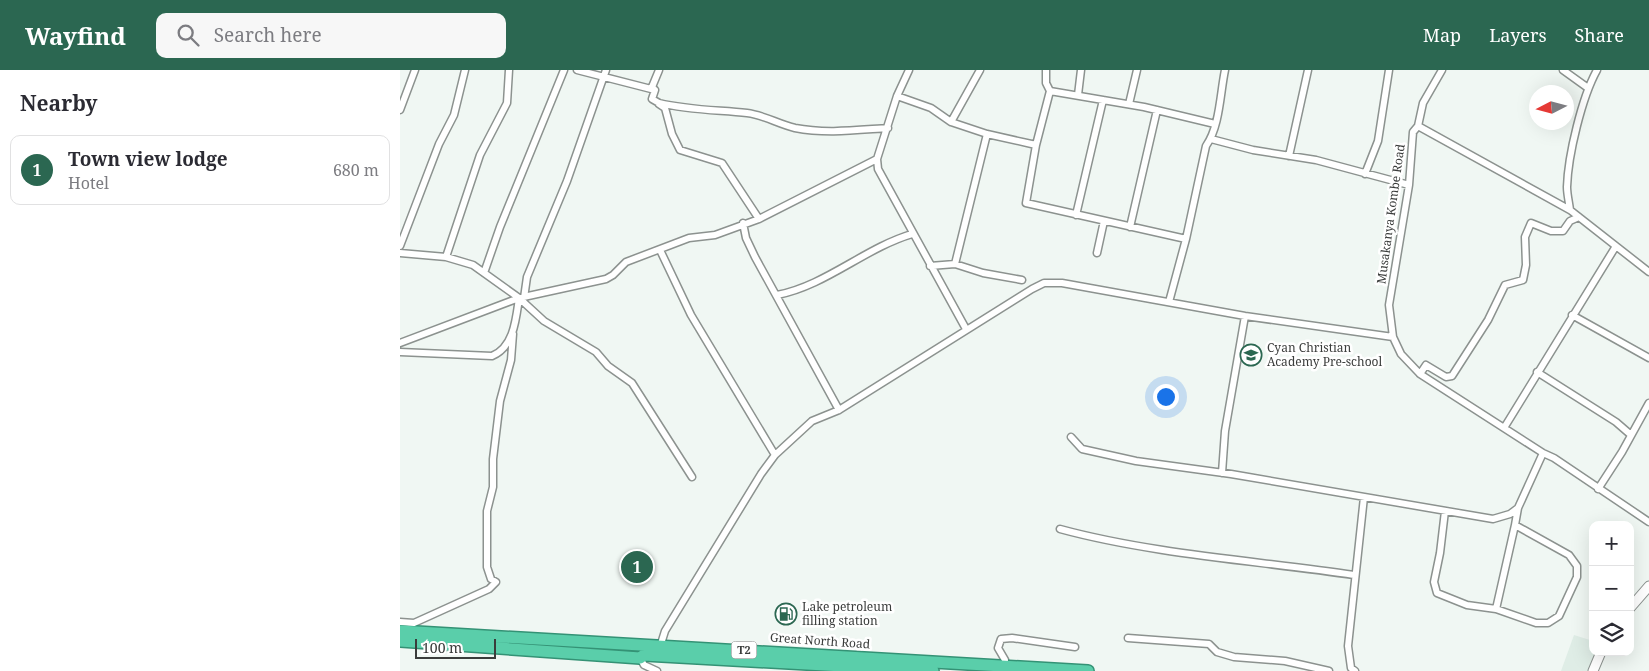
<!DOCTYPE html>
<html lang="en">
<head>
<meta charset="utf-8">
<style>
  :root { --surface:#fff; --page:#f7f7f7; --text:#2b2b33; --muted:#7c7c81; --line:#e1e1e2; --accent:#2b6751 }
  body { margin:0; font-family:"Noto Serif",serif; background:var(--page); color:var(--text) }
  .controls { position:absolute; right:15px; bottom:15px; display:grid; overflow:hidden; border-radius:10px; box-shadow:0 5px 20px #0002 }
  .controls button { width:45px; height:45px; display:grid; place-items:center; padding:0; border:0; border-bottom:1px solid var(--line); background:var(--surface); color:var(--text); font:25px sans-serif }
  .compass { position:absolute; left:1129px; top:15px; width:45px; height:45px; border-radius:50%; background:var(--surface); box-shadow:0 5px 20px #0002; rotate:264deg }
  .scale { position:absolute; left:15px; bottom:12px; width:81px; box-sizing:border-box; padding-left:5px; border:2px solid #3a3c3b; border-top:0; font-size:14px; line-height:18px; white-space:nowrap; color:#3a3c3b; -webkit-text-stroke:4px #fff; paint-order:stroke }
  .you { position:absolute; left:765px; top:326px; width:18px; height:18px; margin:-12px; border:4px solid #fff; border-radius:50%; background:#1a73e8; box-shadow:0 0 0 8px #1a73e833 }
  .badge { display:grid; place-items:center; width:32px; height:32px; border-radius:50%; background:var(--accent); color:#fff; font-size:16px; font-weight:700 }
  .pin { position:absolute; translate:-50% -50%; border:2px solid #fff; box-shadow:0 1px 5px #0006 }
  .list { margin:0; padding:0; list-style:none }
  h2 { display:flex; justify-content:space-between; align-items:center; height:65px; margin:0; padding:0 20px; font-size:21px }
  h2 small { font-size:16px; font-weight:400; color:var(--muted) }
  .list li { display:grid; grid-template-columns:32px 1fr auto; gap:15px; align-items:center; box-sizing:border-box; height:70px; margin:0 10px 10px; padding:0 10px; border:1px solid var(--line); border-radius:10px }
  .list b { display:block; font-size:19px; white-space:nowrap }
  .list p { margin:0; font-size:16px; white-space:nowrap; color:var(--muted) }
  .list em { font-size:16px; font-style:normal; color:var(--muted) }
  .icon { flex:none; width:28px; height:28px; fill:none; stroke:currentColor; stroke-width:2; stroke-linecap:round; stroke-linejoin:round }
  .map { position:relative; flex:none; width:1249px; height:601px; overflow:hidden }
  header { display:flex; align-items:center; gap:30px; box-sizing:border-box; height:70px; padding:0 25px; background:var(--accent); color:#fff }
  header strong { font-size:24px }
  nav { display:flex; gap:28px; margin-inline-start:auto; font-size:18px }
  .search { width:350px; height:45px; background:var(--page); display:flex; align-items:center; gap:12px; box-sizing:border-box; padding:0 18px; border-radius:10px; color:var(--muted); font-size:19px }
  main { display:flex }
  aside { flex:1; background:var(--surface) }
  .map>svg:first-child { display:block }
  .built { fill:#dfede6 }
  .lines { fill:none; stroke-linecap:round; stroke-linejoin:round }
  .minor-casing { stroke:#8c928f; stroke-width:9 }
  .secondary-casing { stroke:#8c928f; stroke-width:11 }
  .trunk-casing { stroke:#349275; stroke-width:14 }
  .minor { stroke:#fff; stroke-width:6 }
  .secondary { stroke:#fff; stroke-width:9 }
  .trunk { stroke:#5aceaa; stroke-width:11 }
  .labels { text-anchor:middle; stroke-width:5; stroke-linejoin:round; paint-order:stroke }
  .shield { fill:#fff; stroke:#757676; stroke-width:1 }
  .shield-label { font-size:11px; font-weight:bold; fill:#3a3c3b }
  .street-label { font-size:12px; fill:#3a3c3b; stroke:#fff }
  .poi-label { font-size:12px; fill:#3a3c3b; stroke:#fff; text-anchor:start }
</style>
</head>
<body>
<header>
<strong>Wayfind</strong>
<div class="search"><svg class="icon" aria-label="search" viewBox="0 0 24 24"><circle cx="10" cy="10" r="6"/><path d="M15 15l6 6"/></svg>Search here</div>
<nav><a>Map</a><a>Layers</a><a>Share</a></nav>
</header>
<main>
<aside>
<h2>Nearby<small></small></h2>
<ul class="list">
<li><span class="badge">1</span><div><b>Town view lodge</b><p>Hotel</p></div><em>680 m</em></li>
</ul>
</aside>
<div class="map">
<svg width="1249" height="601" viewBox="0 0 1249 601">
  <rect width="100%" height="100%" fill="#f0f7f3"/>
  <path class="built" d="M1174 565 1193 571V582H1195L1188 601H1161Z"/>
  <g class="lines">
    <g class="minor-casing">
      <path id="minor" d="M177 0 255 20
        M259 0 252 17 255 20 252 29 259 33C288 40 318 40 347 43 364 45 378 54 395 58 426 64 457 60 488 58
        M509 0 497 26 477 89 478 99 566 259
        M646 0V13L650 21 636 75 626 133 786 169
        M1042 0 1023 33 1018 56 1013 62 1009 115 989 235 993 267 1001 284 1020 304 1143 383 1154 388 1249 452
        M1163 0 1188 18
        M1197 0C1182 27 1168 85 1167 117 1167 124 1169 132 1170 140L1249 202
        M650 21 744 37 815 54
        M678 25 681 0
        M497 26 531 38 551 52 587 64 636 75
        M259 34 265 38 272 64 280 80 322 93 359 149
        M729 34 737 0
        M0 40 15 0
        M551 52 580 0
        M1018 56 1170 140
        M811 69 853 80 916 90 1009 115
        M889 86 908 0
        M965 104 978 71 989 0
        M676 145 703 30
        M343 153 346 168 355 187 439 340
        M730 157 757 40
        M0 176 39 74 54 45 65 0
        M260 180 291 245 375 385
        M0 183 46 187 73 195 119 228 144 251 196 282 208 296 232 313 292 407
        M697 183 704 151
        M46 187 80 85 107 33 109 0
        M555 194 587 64
        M530 196 555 194 583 203 622 210
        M84 203 100 157 164 0
        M377 225C425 216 465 178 512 164
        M124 228 127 207 167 111 206 0
        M769 232 786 169 806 76C820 56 820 24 825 0
        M1172 245 1249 288
        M0 273 119 228 206 209 213 205 226 192 289 168 315 165 359 149 477 89
        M0 282 92 286C114 277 116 249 119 228
        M1137 302 1216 352 1231 365
        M1020 304 1026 295 1046 307 1052 306 1088 250 1105 215 1123 210 1126 195 1125 167 1131 153 1151 161H1163L1170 151 1179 147
        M1104 358 1216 176
        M671 367 682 379 736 391 831 404 1093 449 1110 444 1118 438 1143 383
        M822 403 825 361 845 246
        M1198 419 1222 382 1249 333
        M1045 441 1040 483 1034 512 1037 523 1067 535 1096 539 1136 553H1148L1159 546 1177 507V496L1169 485 1115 455 1118 438
        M660 459C752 484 859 491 954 505
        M1096 539 1115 455
        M0 552 14 553 89 519 96 512 91 509 87 497V441L93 417V389L100 331 111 290 113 264
        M728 568 809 574 817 582 834 587 885 591 929 601
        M260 577 265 561 361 404 375 385 412 351 439 340 632 219 644 213H662L845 246 993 267
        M240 588 244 595 257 601
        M604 596 605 590 598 578 601 569 612 568 675 577
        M955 601 951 598 948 576 964 427"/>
    </g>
    <g class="secondary-casing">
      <path id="secondary" d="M1230 538 1249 516
        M1193 601 1201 582"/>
    </g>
    <g class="trunk-casing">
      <path id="trunk" d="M0 561 688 601
        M0 571 240 588 244 585 533 601"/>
    </g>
    <use href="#minor" class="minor"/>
    <use href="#secondary" class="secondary"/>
    <use href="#trunk" class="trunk"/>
  </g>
  <defs>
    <g id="school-ring" transform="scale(1.125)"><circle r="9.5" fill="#fff" stroke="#2b6751" stroke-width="1.5"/><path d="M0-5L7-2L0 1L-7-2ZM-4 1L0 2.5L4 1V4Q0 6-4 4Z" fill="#2b6751"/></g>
    <g id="fuel-ring" transform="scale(1.125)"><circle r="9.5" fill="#fff" stroke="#2b6751" stroke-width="1.5"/><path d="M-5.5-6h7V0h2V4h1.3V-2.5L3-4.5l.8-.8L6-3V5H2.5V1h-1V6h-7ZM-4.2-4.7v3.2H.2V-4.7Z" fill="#2b6751"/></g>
  </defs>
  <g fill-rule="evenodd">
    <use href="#school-ring" x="851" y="285"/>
    <use href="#fuel-ring" x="386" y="544"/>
  </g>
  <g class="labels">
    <rect class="shield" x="331.5" y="571.5" width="25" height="17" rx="4"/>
    <g class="shield-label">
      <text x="344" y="584">T2</text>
    </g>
    <g class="street-label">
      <text transform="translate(991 144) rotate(-82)" y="4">Musakanya Kombe Road</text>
      <text transform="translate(420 571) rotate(4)" y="4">Great North Road</text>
    </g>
    <g class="poi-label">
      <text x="867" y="282">Cyan Christian<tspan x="867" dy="14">Academy Pre-school</tspan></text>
      <text x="402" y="541">Lake petroleum<tspan x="402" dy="14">filling station</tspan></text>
    </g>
  </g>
</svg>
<div class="controls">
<button>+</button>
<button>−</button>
<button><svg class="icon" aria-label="layers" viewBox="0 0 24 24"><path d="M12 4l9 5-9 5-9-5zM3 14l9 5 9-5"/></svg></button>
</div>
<svg class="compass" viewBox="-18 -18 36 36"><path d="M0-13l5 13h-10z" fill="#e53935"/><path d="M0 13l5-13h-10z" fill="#7c7c81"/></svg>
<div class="scale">100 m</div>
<div class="you"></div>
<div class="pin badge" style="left:237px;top:497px">1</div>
</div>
</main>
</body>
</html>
